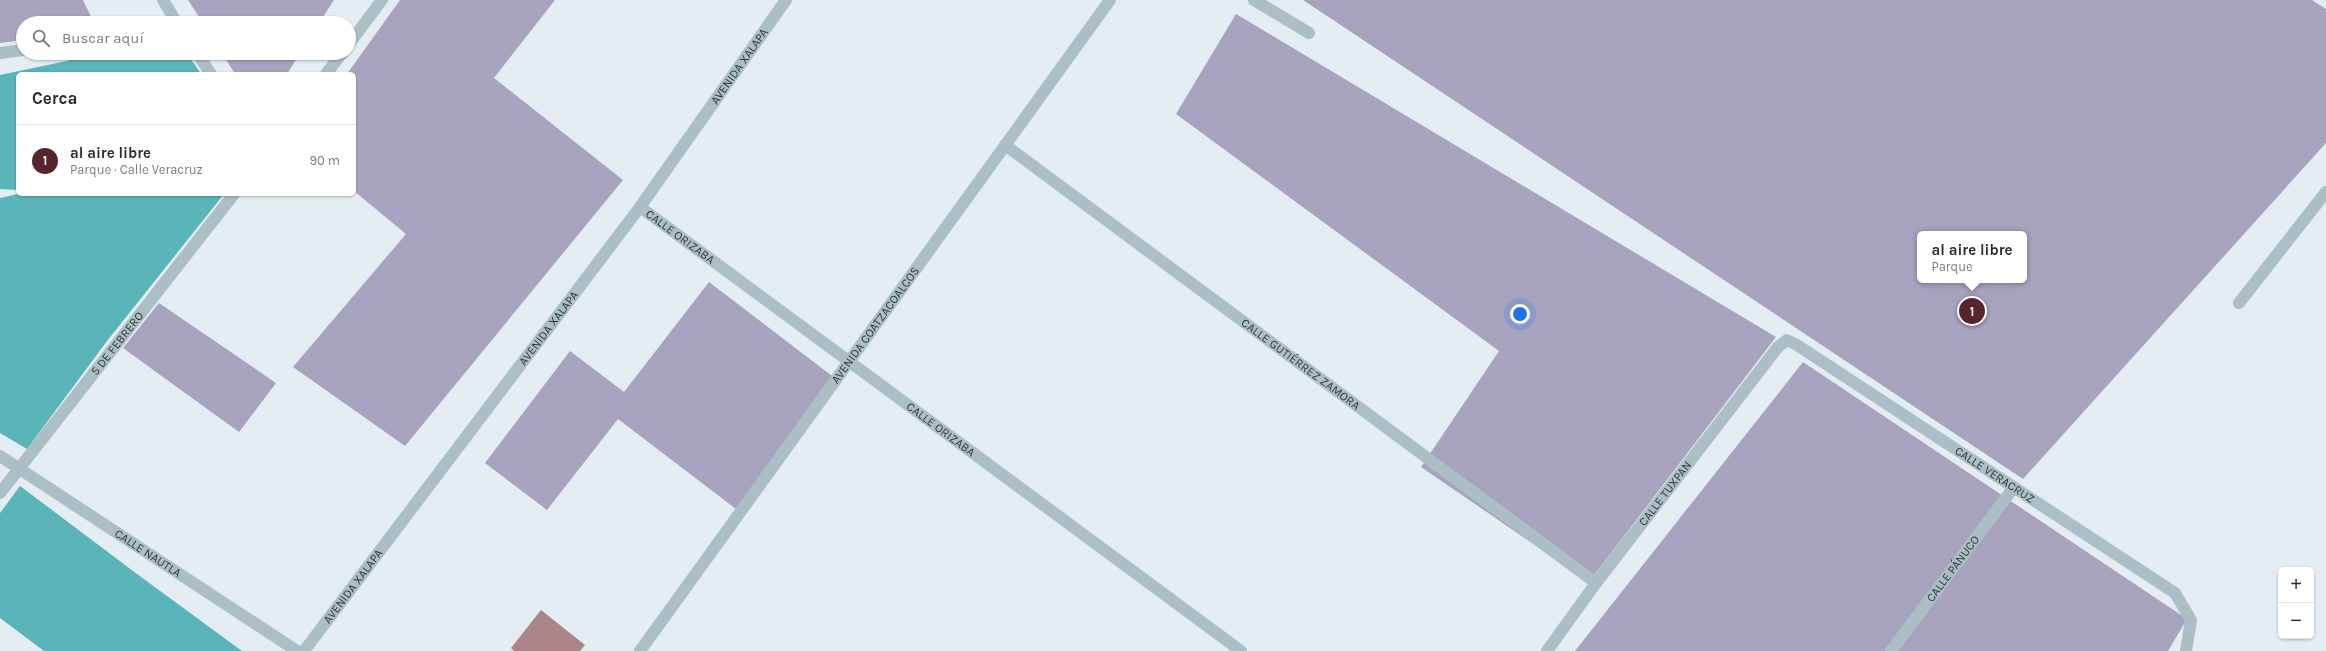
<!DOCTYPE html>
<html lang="es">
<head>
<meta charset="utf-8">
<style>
  :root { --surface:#fff; --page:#f7f7f7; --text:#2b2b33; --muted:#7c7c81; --line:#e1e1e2; --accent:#57262d }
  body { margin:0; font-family:Karla,sans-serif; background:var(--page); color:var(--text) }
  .controls { position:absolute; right:12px; bottom:12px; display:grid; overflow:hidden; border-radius:6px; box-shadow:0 1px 3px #0004 }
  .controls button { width:36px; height:36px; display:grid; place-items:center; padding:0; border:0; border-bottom:1px solid var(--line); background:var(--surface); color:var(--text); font:20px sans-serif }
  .you { position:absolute; left:1520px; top:314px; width:14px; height:14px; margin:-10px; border:3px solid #fff; border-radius:50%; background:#1a73e8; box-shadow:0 0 0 6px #1a73e833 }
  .badge { display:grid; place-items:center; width:26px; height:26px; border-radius:50%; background:var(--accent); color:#fff; font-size:13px; font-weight:700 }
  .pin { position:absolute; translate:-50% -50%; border:2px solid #fff; box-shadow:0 1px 4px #0006 }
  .popup { position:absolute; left:1917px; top:231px; width:110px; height:52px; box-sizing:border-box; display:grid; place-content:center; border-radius:6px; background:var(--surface); filter:drop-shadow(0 1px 3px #0005); font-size:13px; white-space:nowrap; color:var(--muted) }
  .popup b { font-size:15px; color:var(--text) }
  .popup::after { content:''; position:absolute; left:50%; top:100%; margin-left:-8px; border:8px solid transparent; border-top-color:var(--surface) }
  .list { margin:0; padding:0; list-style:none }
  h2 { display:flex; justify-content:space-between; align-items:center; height:52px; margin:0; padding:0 16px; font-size:17px }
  h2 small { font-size:13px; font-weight:400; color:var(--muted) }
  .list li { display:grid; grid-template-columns:26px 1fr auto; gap:12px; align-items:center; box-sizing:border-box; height:72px; padding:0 16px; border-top:1px solid var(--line) }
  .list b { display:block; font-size:15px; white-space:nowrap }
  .list p { margin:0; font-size:13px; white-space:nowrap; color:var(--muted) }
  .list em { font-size:13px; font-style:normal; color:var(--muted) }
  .icon { flex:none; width:22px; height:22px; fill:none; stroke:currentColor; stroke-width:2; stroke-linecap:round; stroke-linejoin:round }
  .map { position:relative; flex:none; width:2326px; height:651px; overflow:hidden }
  .search { position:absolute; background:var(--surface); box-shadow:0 1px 3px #0004; left:16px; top:16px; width:340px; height:44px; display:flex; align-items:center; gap:10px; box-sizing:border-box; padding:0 14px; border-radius:22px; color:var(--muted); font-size:15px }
  .panel { position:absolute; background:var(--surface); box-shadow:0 1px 3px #0004; left:16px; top:72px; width:340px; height:124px; border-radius:6px }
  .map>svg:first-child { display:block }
  .green { fill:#a8a4c0; fill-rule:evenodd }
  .water { fill:#ac858b }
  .building { fill:#59b5b9 }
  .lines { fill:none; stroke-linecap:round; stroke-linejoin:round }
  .street { stroke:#adbfc6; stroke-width:12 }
  .labels { text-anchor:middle; stroke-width:3.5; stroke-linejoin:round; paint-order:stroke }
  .street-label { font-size:12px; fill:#2d3839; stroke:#eff6f9 }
</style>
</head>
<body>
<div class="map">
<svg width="2326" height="651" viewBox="0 0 2326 651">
  <rect width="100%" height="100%" fill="#e3edf2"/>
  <path class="green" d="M0 0H83L94 23H23V40L0 43Z
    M188 0H334L319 23H203Z
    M400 0H555L494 78 623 180 405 446 293 367 406 234 354 191V74H347Z
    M1303 0H2312L2326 9V143L2023 479ZM1920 234H2024V280H1920Z
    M1236 14 1776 337 1589 582 1421 467 1499 351 1176 114Z
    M222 53H300L287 74H235Z
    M709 282 836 379 736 509 618 419 547 510 485 463 570 351 624 392Z
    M159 303 276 383 239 432 123 348Z
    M1803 362 2187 619 2168 651H1575Z"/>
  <path class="water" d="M541 610 585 645 580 651H514L511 648Z"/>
  <path class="building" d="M105 53H187L201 74H18V190L0 189V75Z
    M18 194H224L107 341 27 449 0 433V198Z
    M20 486 137 574 242 651H44L0 618V513Z"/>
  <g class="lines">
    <g class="street">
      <path d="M163 0 177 23"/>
      <path d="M1254 0 1309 33"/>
      <path d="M349 44 382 0"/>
      <path d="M0 53 23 50"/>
      <path d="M197 53 211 74"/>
      <path d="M326 74 342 53"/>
      <path id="s1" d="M1005 145 1596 583"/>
      <path id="s2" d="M640 207 1241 651"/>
      <path d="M2239 303 2326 192"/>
      <path id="s3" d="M0 456 297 651"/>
      <path id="s4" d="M0 493 234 194"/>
      <path id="s5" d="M304 651 640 207 786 0"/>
      <path id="s6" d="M640 651 1110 0"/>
      <path id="s7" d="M1547 651 1596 583 1778 347 1787 340 1797 345 2175 593 2191 620 2186 651"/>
      <path id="s8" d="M1891 651 2014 487"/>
    </g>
  </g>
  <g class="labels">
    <g class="street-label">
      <text dy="4" stroke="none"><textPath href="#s5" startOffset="729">AVENIDA XALAPA</textPath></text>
      <text dy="4" stroke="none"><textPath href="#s2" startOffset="50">CALLE ORIZABA</textPath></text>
      <text dy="4" stroke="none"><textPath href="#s6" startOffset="402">AVENIDA COATZACOALCOS</textPath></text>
      <text dy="4" stroke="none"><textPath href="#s5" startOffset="405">AVENIDA XALAPA</textPath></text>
      <text dy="4" stroke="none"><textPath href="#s4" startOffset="190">5 DE FEBRERO</textPath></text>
      <text dy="4" stroke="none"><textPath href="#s1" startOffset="368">CALLE GUTIÉRREZ ZAMORA</textPath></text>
      <text dy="4" stroke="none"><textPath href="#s2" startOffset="374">CALLE ORIZABA</textPath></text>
      <text dy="4" stroke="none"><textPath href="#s7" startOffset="641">CALLE VERACRUZ</textPath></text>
      <text dy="4" stroke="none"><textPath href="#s7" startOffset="197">CALLE TUXPAN</textPath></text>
      <text dy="4" stroke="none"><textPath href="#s3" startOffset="177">CALLE NAUTLA</textPath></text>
      <text dy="4" stroke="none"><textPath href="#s8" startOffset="103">CALLE PÁNUCO</textPath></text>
      <text dy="4" stroke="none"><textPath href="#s5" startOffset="81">AVENIDA XALAPA</textPath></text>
    </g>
  </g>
</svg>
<div class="controls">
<button>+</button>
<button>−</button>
</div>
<div class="you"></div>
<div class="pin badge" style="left:1972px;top:311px">1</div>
<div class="popup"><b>al aire libre</b>Parque</div>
<div class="search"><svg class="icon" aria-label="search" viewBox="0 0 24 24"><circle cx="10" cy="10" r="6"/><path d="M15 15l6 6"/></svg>Buscar aquí</div>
<section class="panel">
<h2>Cerca<small></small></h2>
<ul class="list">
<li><span class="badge">1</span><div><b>al aire libre</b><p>Parque · Calle Veracruz</p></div><em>90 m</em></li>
</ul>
</section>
</div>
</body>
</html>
